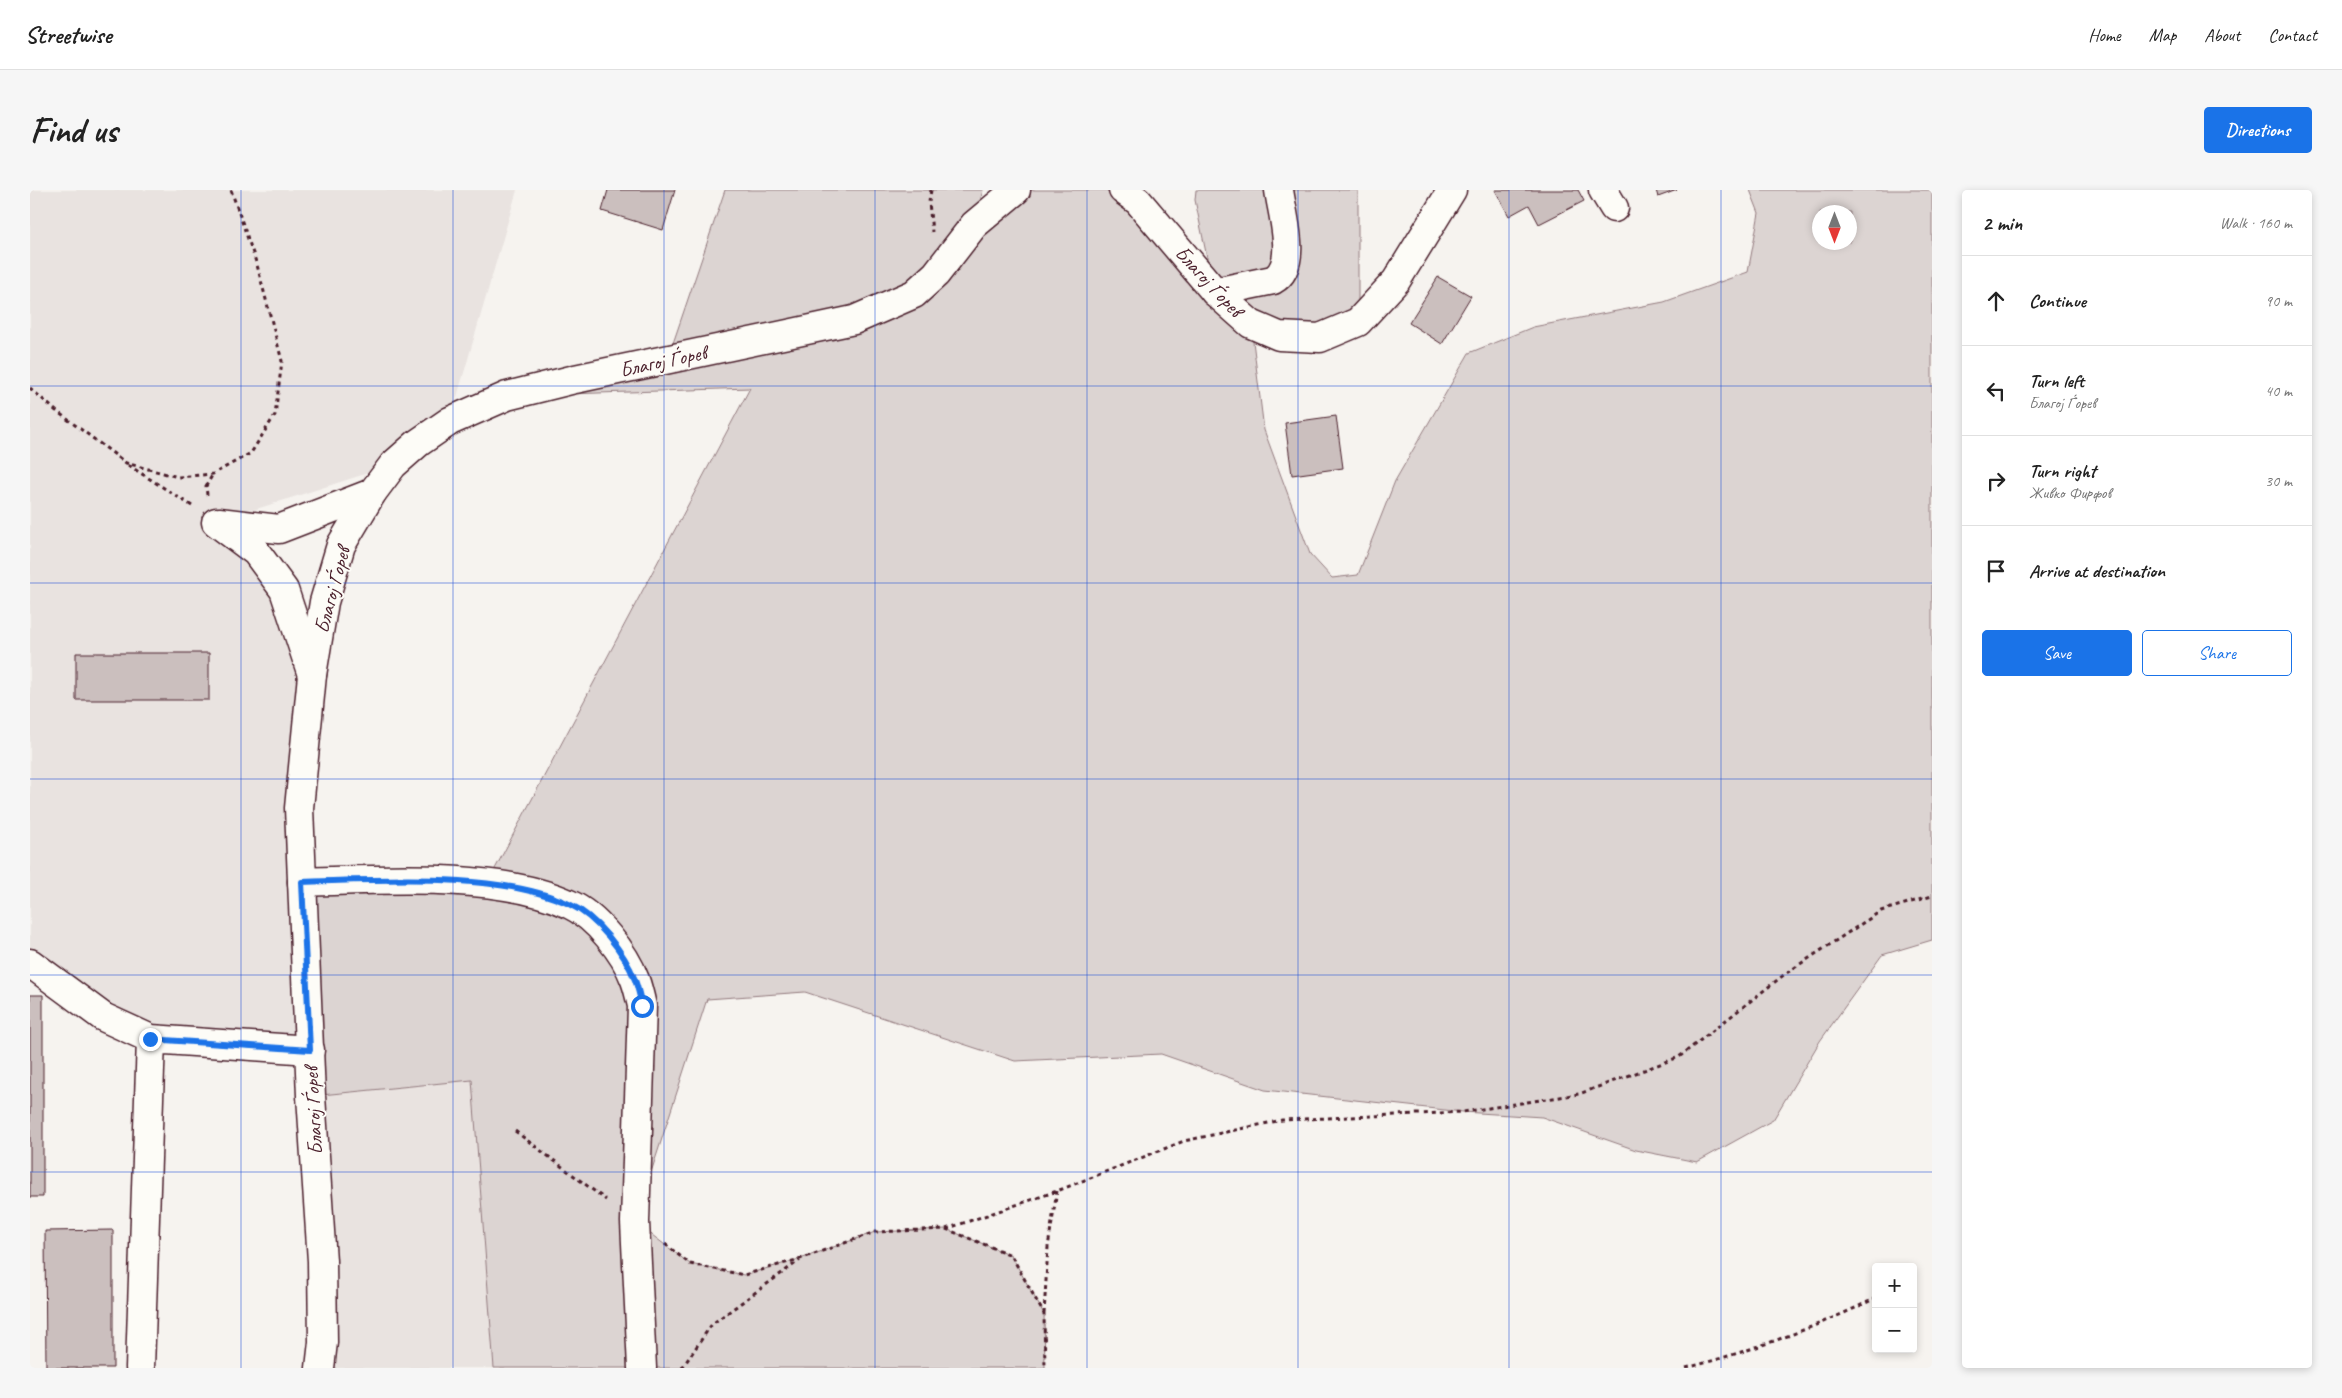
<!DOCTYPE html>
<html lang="en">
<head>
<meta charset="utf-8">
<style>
  :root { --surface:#fff; --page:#f6f6f6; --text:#222; --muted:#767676; --line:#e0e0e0; --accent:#1a73e8 }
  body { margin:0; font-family:Caveat,sans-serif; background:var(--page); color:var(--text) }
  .controls { position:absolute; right:15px; bottom:15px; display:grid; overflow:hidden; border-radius:5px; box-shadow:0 2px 8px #0003 }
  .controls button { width:45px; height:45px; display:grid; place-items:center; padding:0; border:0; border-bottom:1px solid var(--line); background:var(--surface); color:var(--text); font:25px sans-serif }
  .compass { position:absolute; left:1782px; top:15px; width:45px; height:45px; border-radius:50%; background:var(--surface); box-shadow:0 2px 8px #0003; rotate:180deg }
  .stop { position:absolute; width:15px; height:15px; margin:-11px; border:4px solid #1a73e8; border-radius:50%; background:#fff }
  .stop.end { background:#1a73e8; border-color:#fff; box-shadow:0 1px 5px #0008 }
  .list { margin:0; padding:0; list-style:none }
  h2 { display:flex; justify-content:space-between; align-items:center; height:65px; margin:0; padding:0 20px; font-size:21px }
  h2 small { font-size:16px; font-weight:400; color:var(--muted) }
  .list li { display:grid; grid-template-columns:32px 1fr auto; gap:15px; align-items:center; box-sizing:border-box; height:90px; padding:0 20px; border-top:1px solid var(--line) }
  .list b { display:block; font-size:19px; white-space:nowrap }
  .list p { margin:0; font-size:16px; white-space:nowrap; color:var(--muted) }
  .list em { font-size:16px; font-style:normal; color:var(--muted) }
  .actions { display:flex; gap:10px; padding:15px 20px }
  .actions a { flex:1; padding:11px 0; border:1px solid var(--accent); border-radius:5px; text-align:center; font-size:18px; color:var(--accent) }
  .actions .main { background:var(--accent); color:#fff }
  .icon { flex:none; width:28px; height:28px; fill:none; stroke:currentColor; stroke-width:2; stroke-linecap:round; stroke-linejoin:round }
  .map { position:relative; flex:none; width:1902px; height:1178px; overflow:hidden; border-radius:5px }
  header { display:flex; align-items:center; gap:30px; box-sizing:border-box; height:70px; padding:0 25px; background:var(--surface); border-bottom:1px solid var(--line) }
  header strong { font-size:24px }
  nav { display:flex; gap:28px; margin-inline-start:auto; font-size:18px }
  .intro { display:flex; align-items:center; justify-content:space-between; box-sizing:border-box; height:120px; padding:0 30px }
  h1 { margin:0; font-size:35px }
  .button { padding:12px 22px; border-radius:5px; background:var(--accent); color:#fff; font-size:18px; font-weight:700 }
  main { display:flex; gap:30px; padding:0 30px }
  aside { flex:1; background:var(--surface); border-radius:5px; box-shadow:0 2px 8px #0003 }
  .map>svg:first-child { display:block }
  .built { fill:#e9e3e0 }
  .green { fill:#dcd4d2; stroke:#937a7e; fill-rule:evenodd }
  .building { fill:#cbbfbe; stroke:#4a1f2b }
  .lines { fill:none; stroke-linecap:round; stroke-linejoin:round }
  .minor-casing { stroke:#4a1f2b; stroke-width:31 }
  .major-casing { stroke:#4a1f2b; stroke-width:31 }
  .path { stroke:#4a1f2b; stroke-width:3; stroke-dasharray:4 4; stroke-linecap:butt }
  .minor { stroke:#fdfcf7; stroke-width:28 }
  .major { stroke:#fdfcf7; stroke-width:28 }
  .route { stroke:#1a73e8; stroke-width:6 }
  .grid { fill:none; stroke:#1d4ed8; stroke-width:1; stroke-opacity:0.55 }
  .labels { text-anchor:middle; stroke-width:4; stroke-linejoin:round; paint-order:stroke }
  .street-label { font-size:21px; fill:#4a1f2b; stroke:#fdfcf7 }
</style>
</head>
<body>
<header>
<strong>Streetwise</strong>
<nav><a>Home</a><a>Map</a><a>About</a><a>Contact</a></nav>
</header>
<div class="intro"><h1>Find us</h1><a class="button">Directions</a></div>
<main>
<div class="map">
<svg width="1902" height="1178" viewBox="0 0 1902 1178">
  <rect width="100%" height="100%" fill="#f6f3ef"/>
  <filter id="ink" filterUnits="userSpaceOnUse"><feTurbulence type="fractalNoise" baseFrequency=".02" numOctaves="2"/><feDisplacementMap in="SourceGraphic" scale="10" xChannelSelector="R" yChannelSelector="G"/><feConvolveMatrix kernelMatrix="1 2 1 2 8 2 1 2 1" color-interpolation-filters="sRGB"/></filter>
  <g filter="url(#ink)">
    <path class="built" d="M0 0H487L420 231 363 275 186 332 226 362 282 485 280 860 121 849 0 773Z
      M442 890 464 1178H290L281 906Z"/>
    <path class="green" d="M695 0H953L944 34 986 0H1093L1184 101 1165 10 1166 0H1328V132L1290 148 1221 135 1234 240 1280 364 1302 388 1328 385 1365 291 1439 163 1503 137 1634 112 1718 82 1729 23 1720 0H1902V750L1852 765 1790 851 1743 930 1667 972 1606 960 1512 927 1433 922 1235 900 1131 864 985 871 775 802 677 809 605 1032 660 1074 714 1085 773 1068 845 1042 916 1039 981 1065 1014 1124 1015 1178H464L442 890 281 906 272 692 457 694 720 198 477 206 637 171ZM1790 22H1820V52H1790Z"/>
    <path class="building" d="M578 0H645L633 40 572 21Z
      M1465 0H1548L1554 11 1509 34 1499 15 1479 26Z
      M1626 0H1647L1628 7Z
      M1408 87 1441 106 1412 154 1379 133Z
      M1306 226 1313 278 1262 285 1255 233Z
      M46 463H179V510H46Z
      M0 805H13V1007H0Z
      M83 1040V1178H16L15 1041Z"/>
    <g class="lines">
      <g class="minor-casing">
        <path id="minor" d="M1573 0 1584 18
          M1185 102 1243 90C1269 76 1252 24 1249 0
          M186 332 226 362 254 400 282 485
          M189 332 249 339 342 303
          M272 692C350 690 468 681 539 714 566 726 595 763 605 790 608 798 610 807 612 816L605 1032 612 1178
          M0 773 73 827 121 849 280 860
          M110 1178 121 849"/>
      </g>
      <g class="major-casing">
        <path id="major" d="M1093 0 1108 11 1185 102 1221 134 1249 146 1290 148 1328 132 1366 91 1422 0
          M290 1178 293 1152 292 1071 281 906 269 618 282 485 294 412 311 355 342 303 363 275 388 253 420 231 477 206 545 189 824 130 884 104 906 84 944 35 986 0"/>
      </g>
      <path class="path" d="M901 0 899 12 902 42
        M0 198 25 220 96 273 148 287 183 284 221 263 245 225 252 171 227 75 201 0
        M98 275 162 316
        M177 305 176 296 183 284
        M485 941 576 1010
        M916 1039 1027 1001 1154 951 1252 930 1433 922 1549 904 1649 867 1755 784 1851 721 1902 706
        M635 1054 660 1074 714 1085 773 1068 845 1042 916 1039 981 1065 1014 1124 1015 1178
        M1014 1124 1018 1057 1027 1001
        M652 1178 682 1134 770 1070
        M1656 1178C1721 1161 1785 1138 1846 1108"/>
      <use href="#minor" class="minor"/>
      <use href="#major" class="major"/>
    </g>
  </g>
  <g class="lines" filter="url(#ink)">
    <path class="route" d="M120 849 280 860 272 692C350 690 468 681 539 714 566 726 595 763 605 790 608 798 610 807 612 816"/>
  </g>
  <path class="grid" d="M211 0V1178M423 0V1178M634 0V1178M845 0V1178M1057 0V1178M1268 0V1178M1479 0V1178M1691 0V1178M0 196H1902M0 393H1902M0 589H1902M0 785H1902M0 982H1902"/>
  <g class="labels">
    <g class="street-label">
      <text transform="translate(1179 91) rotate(47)" y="7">Благој Ѓорев</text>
      <text transform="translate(633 171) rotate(-12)" y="7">Благој Ѓорев</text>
      <text transform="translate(302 400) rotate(-75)" y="7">Благој Ѓорев</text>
      <text transform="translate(283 921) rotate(-93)" y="7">Благој Ѓорев</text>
    </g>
  </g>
</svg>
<div class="controls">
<button>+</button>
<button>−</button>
</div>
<svg class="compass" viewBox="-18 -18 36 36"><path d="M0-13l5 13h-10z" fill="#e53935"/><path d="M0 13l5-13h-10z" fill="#767676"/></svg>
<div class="stop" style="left:612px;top:816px"></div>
<div class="stop end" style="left:120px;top:849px"></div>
</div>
<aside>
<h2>2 min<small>Walk · 160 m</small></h2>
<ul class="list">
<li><svg class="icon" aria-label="ahead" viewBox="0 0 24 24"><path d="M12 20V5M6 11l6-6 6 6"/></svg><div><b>Continue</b></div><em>90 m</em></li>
<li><svg class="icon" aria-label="left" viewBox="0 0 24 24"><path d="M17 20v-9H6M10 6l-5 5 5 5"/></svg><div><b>Turn left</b><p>Благој Ѓорев</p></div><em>40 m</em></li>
<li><svg class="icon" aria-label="right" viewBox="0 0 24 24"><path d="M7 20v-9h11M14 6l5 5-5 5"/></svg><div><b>Turn right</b><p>Живко Фирфов</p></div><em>30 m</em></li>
<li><svg class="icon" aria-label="arrive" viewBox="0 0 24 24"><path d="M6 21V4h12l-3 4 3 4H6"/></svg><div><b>Arrive at destination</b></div></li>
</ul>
<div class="actions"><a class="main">Save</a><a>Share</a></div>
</aside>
</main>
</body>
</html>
